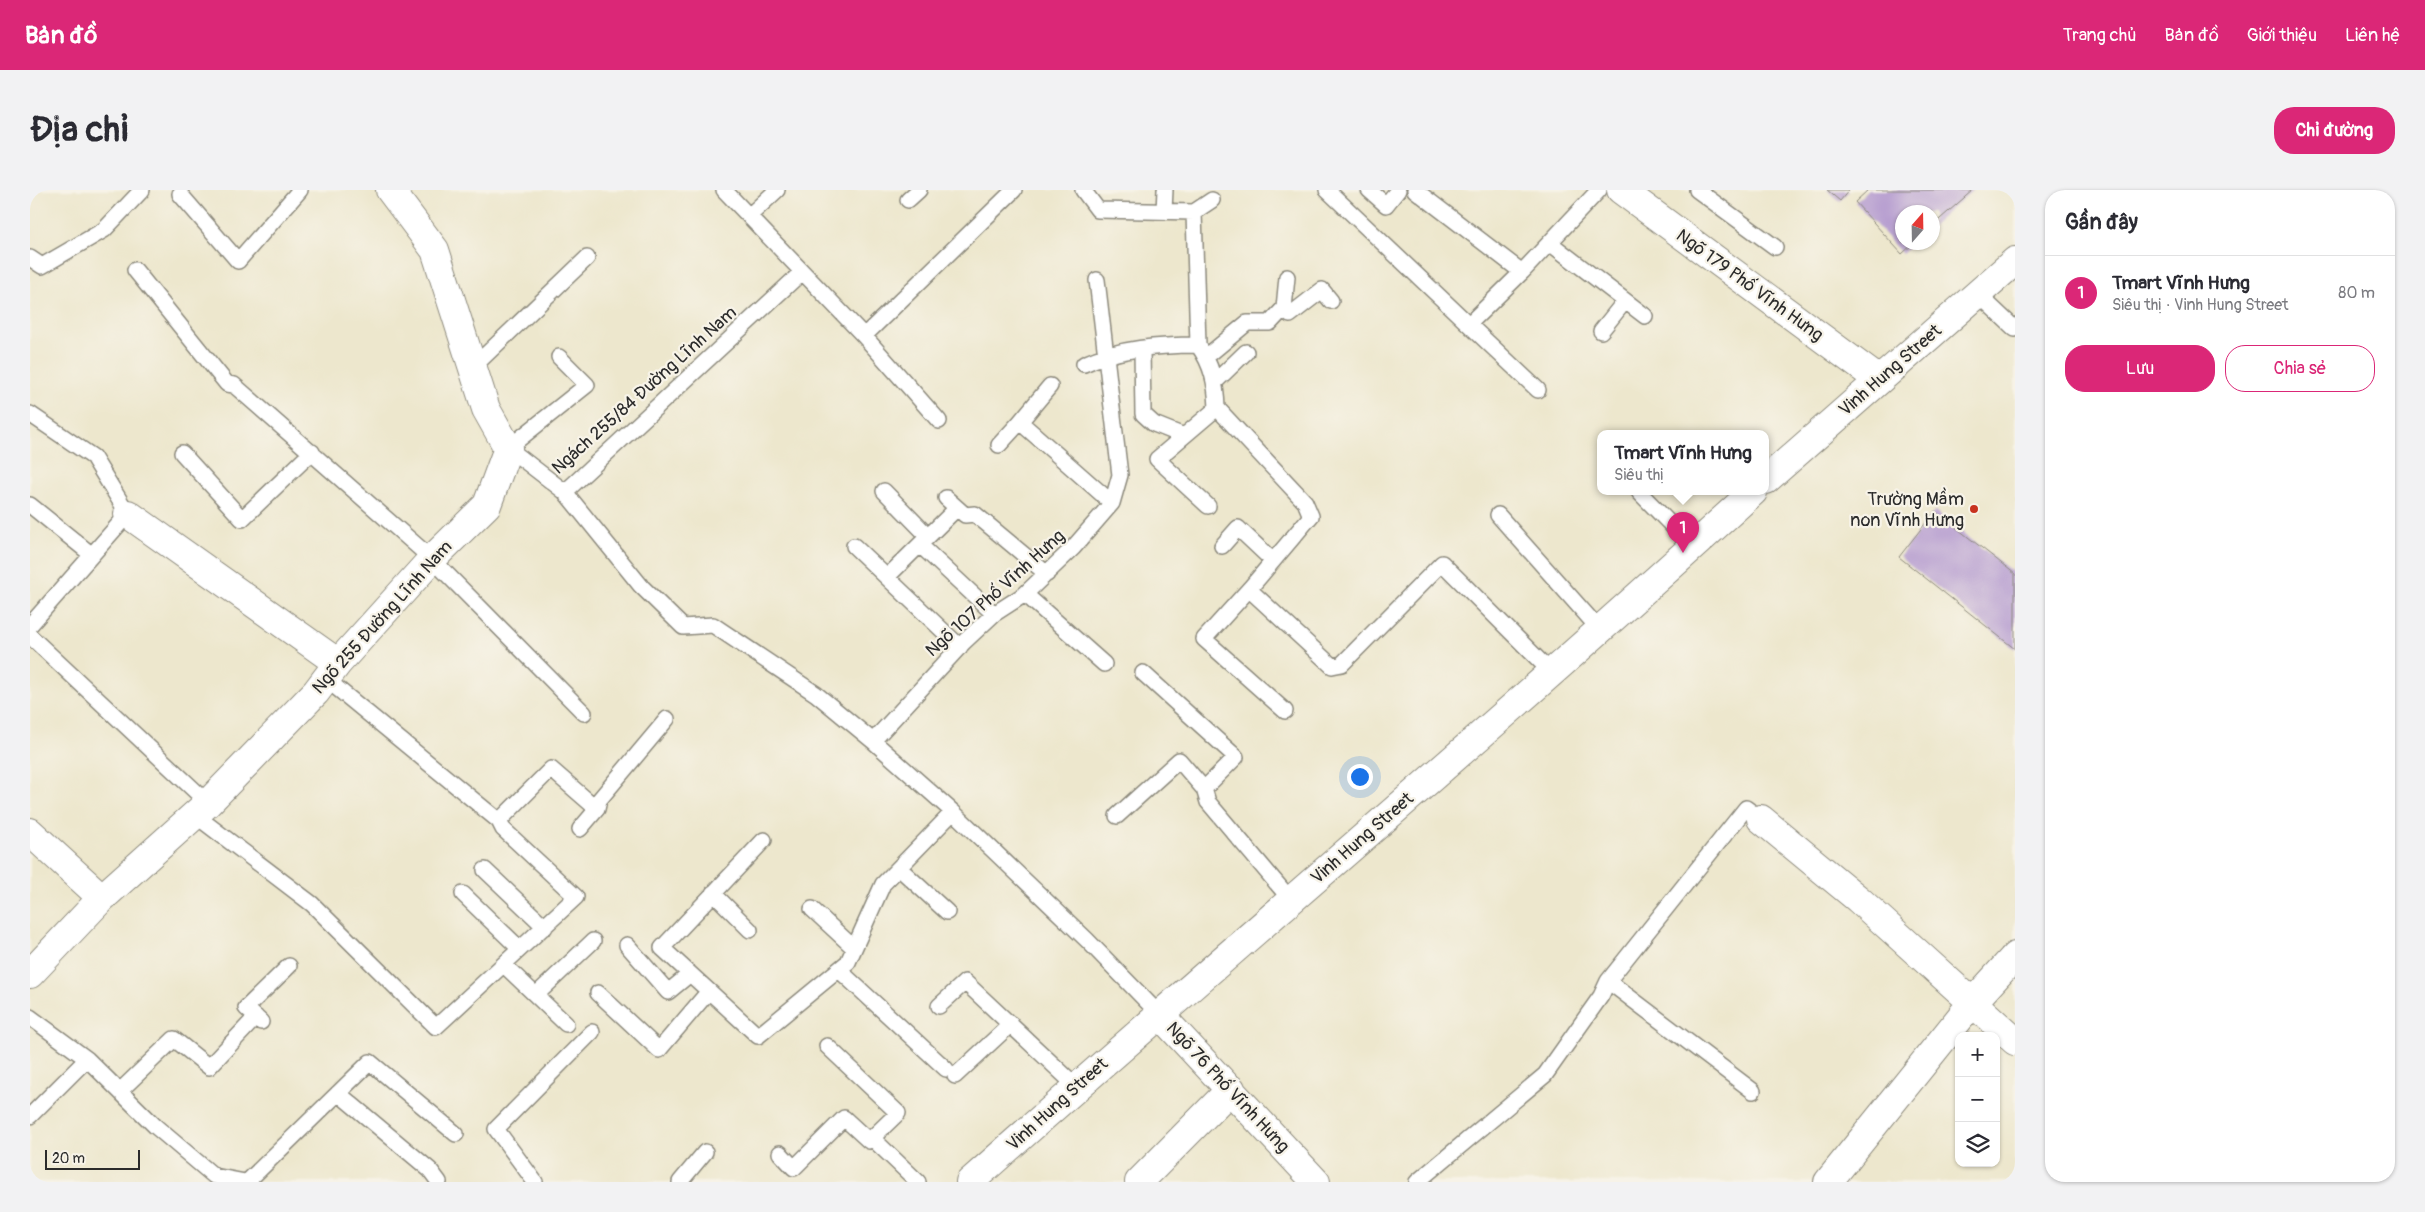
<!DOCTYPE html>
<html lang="vi">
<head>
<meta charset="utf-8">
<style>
  :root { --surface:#fff; --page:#f2f2f3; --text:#2b2b33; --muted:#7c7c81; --line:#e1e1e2; --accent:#db2777 }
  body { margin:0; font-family:Pangolin,sans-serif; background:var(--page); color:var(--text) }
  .controls { position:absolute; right:15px; bottom:15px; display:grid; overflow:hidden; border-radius:10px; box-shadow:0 1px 4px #0004 }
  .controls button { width:45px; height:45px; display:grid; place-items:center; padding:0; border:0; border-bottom:1px solid var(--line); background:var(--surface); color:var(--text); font:25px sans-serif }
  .compass { position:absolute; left:1865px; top:15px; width:45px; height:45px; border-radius:50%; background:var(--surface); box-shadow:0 1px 4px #0004; rotate:20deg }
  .scale { position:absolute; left:15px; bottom:12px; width:95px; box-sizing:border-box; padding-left:5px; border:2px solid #2b2b2b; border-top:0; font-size:14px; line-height:18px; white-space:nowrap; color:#2b2b2b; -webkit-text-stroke:4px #f7f3e8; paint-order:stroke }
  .you { position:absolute; left:1329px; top:586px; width:18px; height:18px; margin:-12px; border:4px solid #fff; border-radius:50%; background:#1a73e8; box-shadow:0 0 0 8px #1a73e833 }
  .badge { display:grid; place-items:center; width:32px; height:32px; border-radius:50%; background:var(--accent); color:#fff; font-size:16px; font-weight:700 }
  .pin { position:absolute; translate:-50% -41px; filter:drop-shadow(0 1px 2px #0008) }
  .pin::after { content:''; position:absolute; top:26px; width:18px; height:15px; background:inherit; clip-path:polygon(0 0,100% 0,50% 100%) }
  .popup { position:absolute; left:1567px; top:240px; width:172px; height:65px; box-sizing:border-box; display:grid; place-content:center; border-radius:10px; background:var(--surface); filter:drop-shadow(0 1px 4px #0005); font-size:16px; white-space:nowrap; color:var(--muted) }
  .popup b { font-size:19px; color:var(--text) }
  .popup::after { content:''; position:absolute; left:50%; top:100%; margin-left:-10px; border:10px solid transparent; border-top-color:var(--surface) }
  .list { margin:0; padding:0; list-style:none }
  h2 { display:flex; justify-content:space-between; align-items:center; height:65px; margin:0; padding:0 20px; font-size:21px }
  h2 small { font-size:16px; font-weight:400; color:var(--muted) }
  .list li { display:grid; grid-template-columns:32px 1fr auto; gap:15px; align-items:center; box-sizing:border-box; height:75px; padding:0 20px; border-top:1px solid var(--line) }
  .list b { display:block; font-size:19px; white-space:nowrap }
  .list p { margin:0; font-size:16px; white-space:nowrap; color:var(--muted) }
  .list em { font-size:16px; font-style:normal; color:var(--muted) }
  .actions { display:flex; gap:10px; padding:15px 20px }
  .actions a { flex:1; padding:11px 0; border:1px solid var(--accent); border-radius:20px; text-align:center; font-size:18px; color:var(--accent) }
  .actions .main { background:var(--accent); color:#fff }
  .icon { flex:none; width:28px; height:28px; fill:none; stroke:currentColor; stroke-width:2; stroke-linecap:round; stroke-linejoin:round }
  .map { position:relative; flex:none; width:1985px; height:992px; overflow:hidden; border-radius:20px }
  header { display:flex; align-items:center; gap:30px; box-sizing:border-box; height:70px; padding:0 25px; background:var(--accent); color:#fff }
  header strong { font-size:24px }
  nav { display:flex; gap:28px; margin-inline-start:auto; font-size:18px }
  .intro { display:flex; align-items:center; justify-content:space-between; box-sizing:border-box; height:120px; padding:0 30px }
  h1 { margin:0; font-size:35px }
  .button { padding:12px 22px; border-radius:20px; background:var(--accent); color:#fff; font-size:18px; font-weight:700 }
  main { display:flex; gap:30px; padding:0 30px }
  aside { flex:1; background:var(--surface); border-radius:20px; box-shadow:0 1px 4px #0004 }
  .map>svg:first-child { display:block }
  .building { fill:#b79fd0 }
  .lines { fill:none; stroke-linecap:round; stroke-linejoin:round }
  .service-casing { stroke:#8c897c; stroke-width:18 }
  .minor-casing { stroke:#8c897c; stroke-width:30 }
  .secondary-casing { stroke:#8c897c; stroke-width:30 }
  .service { stroke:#fff; stroke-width:15 }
  .minor { stroke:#fff; stroke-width:28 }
  .secondary { stroke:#fff; stroke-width:28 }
  .poi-dot { fill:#c8321e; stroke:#f7f3e8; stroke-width:2 }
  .labels { text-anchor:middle; stroke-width:4.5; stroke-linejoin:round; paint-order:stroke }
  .street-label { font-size:18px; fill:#2b2b2b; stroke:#f7f3e8 }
  .poi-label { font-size:18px; fill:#2b2b2b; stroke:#f7f3e8; text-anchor:end }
</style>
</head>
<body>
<header>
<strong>Bản đồ</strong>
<nav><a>Trang chủ</a><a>Bản đồ</a><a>Giới thiệu</a><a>Liên hệ</a></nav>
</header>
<div class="intro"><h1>Địa chỉ</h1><a class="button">Chỉ đường</a></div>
<main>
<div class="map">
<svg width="1985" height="992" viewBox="0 0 1985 992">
  <rect width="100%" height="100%" fill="#f7f3e8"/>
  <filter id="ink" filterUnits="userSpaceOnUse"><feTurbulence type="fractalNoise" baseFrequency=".02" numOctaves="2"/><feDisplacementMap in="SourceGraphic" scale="10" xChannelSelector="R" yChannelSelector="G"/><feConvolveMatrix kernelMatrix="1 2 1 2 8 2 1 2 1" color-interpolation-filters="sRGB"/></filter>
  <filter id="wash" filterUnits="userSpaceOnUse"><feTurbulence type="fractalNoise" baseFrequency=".0096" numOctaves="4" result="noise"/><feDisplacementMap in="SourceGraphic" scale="20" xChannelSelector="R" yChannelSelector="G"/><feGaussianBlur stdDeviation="1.12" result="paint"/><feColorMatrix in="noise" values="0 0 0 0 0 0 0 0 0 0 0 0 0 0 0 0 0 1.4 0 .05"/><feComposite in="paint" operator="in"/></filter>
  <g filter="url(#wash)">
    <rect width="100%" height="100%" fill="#ede7cd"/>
    <g id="blocks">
      <path class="building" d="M1797 0H1819L1810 11Z
        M1838 0H1943L1902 36V22H1872V52H1885L1872 64 1825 12Z
        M1905 321 1985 384V459L1869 367Z"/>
    </g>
  </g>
  <g filter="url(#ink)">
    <use href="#blocks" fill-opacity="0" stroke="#8c897c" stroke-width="1"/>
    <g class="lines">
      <g class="service-casing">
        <path id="service" d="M694 0 834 146 909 231
          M1053 0 1068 20 1164 22 1168 155C1182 175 1186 193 1187 218L1275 312 1281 326 1221 397 1223 403 1302 476 1312 474 1412 373 1523 484
          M1297 0 1508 200
          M1339 0 1356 15 1368 0
          M1385 0 1492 82
          M1667 0 1745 57
          M150 4 208 71 270 0
          M878 10 889 0
          M1134 21 1135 0
          M1164 22 1182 10
          M719 26 747 0
          M1520 53 1615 126
          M0 68 12 76 74 40 112 0
          M105 80 197 194 204 195 402 369 554 523
          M1948 104 1985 139
          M1254 118 1260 125 1292 100 1301 111
          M1439 134 1492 82 1569 0
          M1571 141 1595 111
          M834 146 984 0
          M1112 160 1113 224 1124 234 1154 246
          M529 167 557 195 478 258 535 302 611 396 653 437 683 435 786 504 843 551 923 622 1057 750 1130 825
          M1176 167 1217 133H1240L1254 118 1257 87
          M1054 174C1089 158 1130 155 1168 155
          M443 177 557 68
          M1186 191 1216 162
          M1020 196 990 232 1082 313
          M0 224 63 267 98 324 1 434
          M969 255 990 232
          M152 263 212 329 282 262
          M854 301 898 346
          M535 302 772 82
          M1609 302 1663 357
          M916 308 935 325 945 324 1017 384
          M0 315 62 365
          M1178 316 1127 269 1187 218
          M1468 325 1570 440
          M890 355 964 424
          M824 356 930 457
          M1192 356 1208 338 1243 371
          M857 387 927 318
          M1221 397 1174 449 1255 521
          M995 404 1074 474
          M0 446 178 613
          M1113 483 1206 567 1174 599
          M296 489 469 631 521 579 567 619
          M843 551 934 452 964 424 995 404 1043 358 1082 313 1090 285 1067 90
          M165 625 282 714 406 837 546 707 473 639 469 631
          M1087 626 1149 570 1174 599 1178 612 1260 709
          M550 639 567 619 569 610 637 529
          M734 650 632 758 728 846 818 772 853 694 923 622
          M869 678 917 722
          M455 680 515 737
          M683 703 720 740
          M433 704 490 759
          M782 719 824 758
          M597 755 638 802 660 784
          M474 775 536 834
          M809 780 916 879
          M1578 791 1716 618 1731 629
          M568 803 629 860 679 801
          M506 805 563 751
          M909 816 935 792 1047 897
          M0 827 57 869 125 936 184 986 215 992
          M231 832 216 818 259 776
          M797 856 868 923 842 948 888 992
          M925 886 981 834
          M91 900 144 849 179 877 226 827
          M308 903 400 980 409 992
          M0 926 57 869
          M750 963 764 978 814 928 839 951 842 948
          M217 992 340 872 426 944
          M505 992 466 939 562 842
          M650 992 675 962
          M1387 992 1515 885 1571 806 1578 791 1723 901"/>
      </g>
      <g class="minor-casing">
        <path id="minor" d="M1591 0 1849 190
          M98 324 308 473
          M1731 629 1828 709 1985 851
          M0 642 72 708
          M0 784 72 708 178 613 286 502 308 473 402 369 457 315 478 258 456 219 405 60 360 0
          M1130 825 1286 992
          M1109 992 1201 899
          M1798 992 1942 813 1985 766"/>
      </g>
      <g class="secondary-casing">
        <path id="secondary" d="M1736 290 1985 71
          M940 992C1200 760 1466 537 1723 302"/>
      </g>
      <use href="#service" class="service"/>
      <use href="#minor" class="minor"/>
      <use href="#secondary" class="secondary"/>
    </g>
  </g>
  <circle class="poi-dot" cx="1944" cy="319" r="5"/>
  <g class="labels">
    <g class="street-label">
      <text transform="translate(1720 95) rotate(36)" y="6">Ngõ 179 Phố Vĩnh Hưng</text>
      <text transform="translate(1860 180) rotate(-41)" y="6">Vinh Hung Street</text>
      <text transform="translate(614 200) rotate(-42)" y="6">Ngách 255/84 Đường Lĩnh Nam</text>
      <text transform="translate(965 403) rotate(-42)" y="6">Ngõ 107 Phố Vĩnh Hưng</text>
      <text transform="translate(352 427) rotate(-48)" y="6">Ngõ 255 Đường Lĩnh Nam</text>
      <text transform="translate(1332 648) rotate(-41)" y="6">Vinh Hung Street</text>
      <text transform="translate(1198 897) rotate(47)" y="6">Ngõ 76 Phố Vĩnh Hưng</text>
      <text transform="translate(1027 914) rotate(-42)" y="6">Vinh Hung Street</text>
    </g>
    <g class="poi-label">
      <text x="1934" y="315">Trường Mầm<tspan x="1934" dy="21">non Vĩnh Hưng</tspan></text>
    </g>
  </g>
</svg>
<div class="controls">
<button>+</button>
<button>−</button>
<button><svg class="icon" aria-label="layers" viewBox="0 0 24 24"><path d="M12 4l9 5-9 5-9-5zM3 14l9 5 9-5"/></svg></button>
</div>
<svg class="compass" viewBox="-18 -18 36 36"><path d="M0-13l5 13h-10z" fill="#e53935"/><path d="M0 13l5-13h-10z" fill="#7c7c81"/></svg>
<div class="scale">20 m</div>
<div class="you"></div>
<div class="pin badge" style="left:1653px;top:363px">1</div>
<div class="popup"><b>Tmart Vĩnh Hưng</b>Siêu thị</div>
</div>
<aside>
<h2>Gần đây<small></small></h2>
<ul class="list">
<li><span class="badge">1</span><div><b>Tmart Vĩnh Hưng</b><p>Siêu thị · Vinh Hung Street</p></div><em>80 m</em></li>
</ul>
<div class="actions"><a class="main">Lưu</a><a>Chia sẻ</a></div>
</aside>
</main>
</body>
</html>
